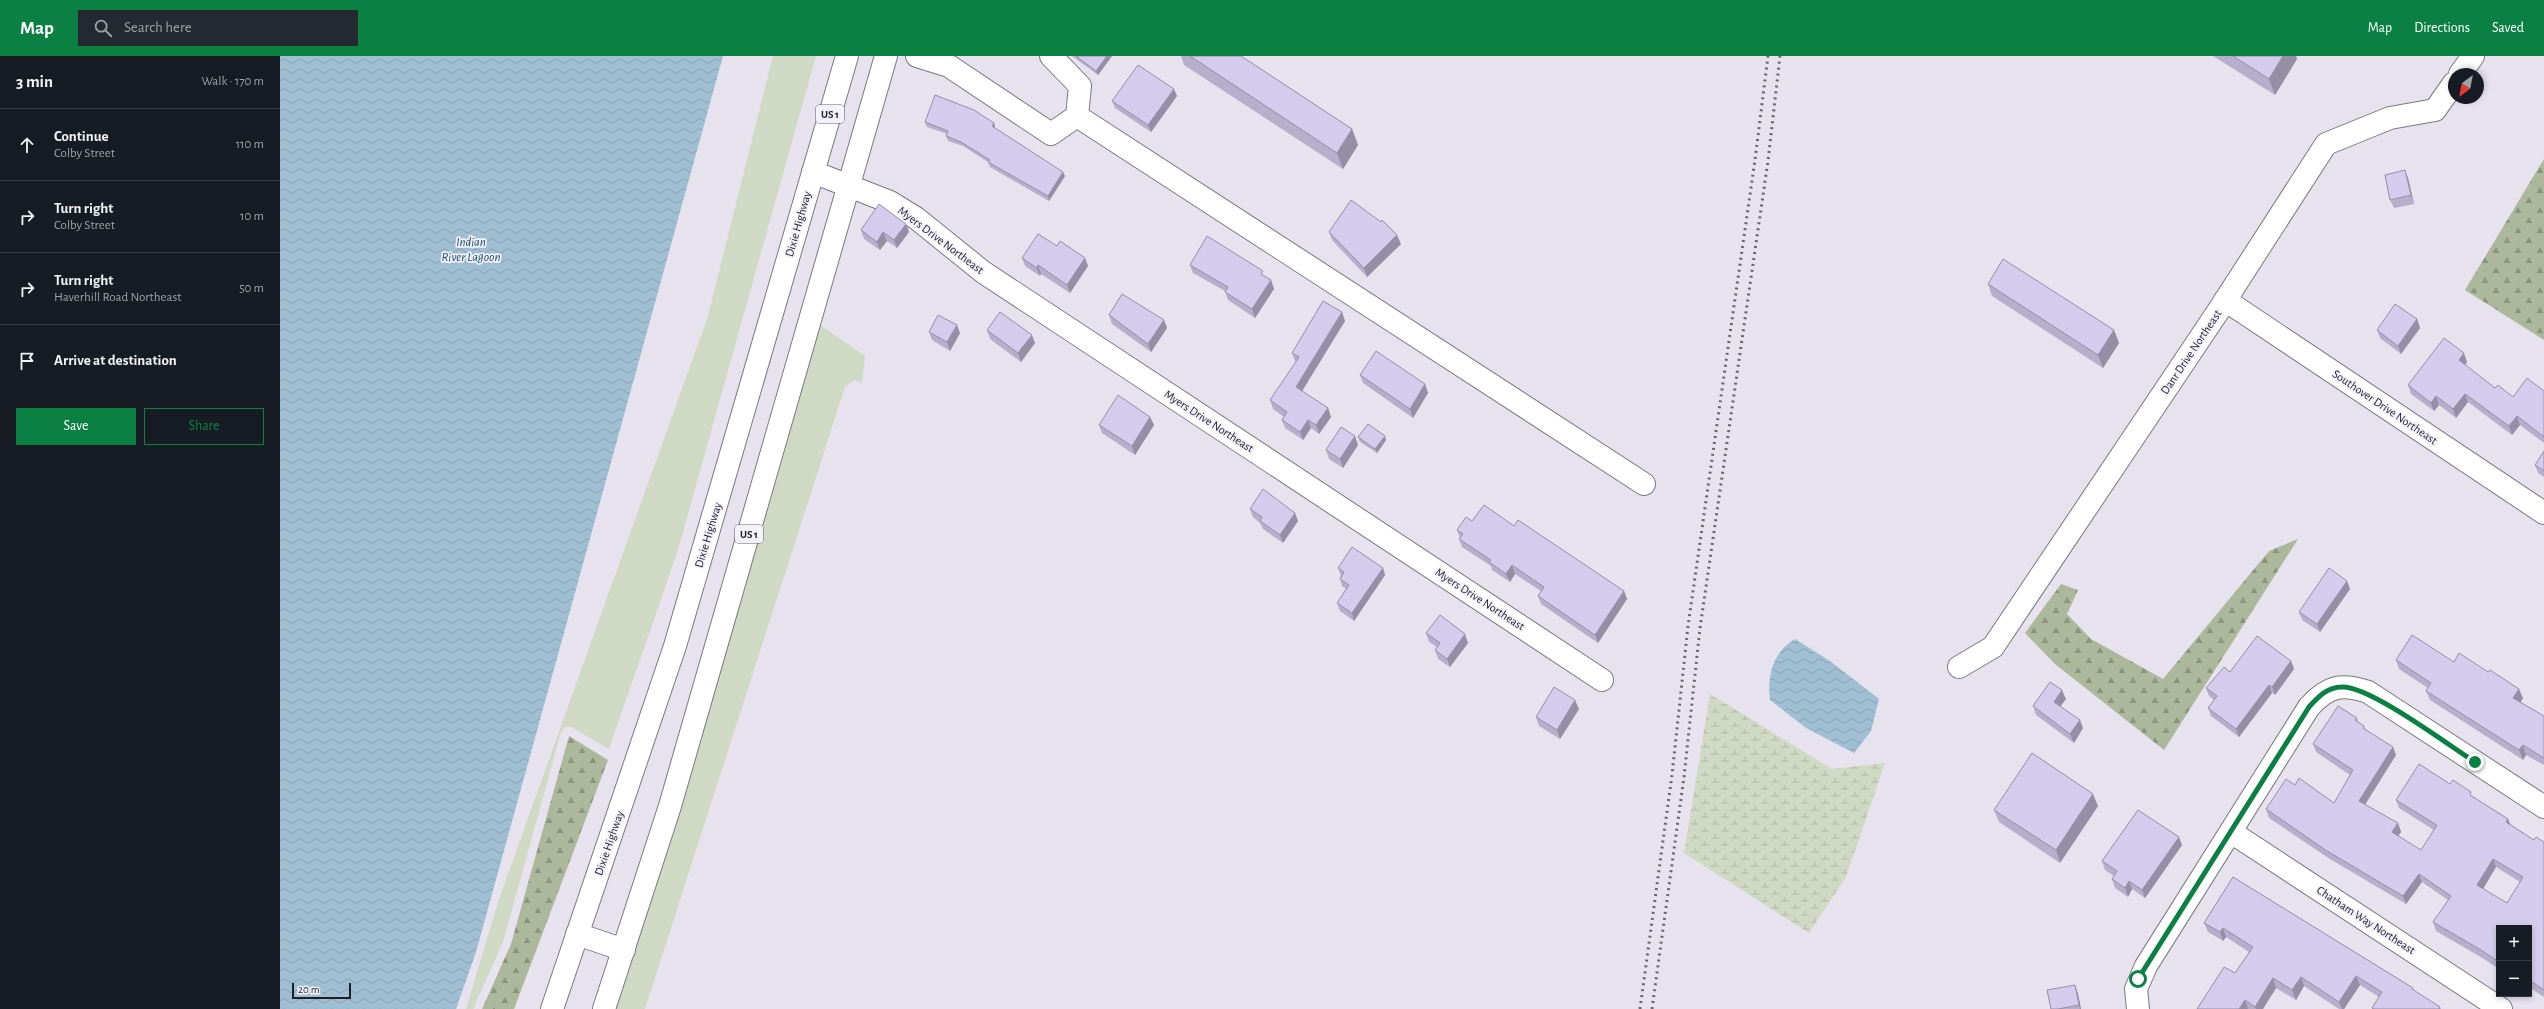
<!DOCTYPE html>
<html lang="en">
<head>
<meta charset="utf-8">
<style>
  :root { --surface:#171b24; --page:#242831; --text:#f1f3f6; --muted:#9ea1a6; --line:#363941; --accent:#0b8043 }
  body { margin:0; font-family:"Alegreya Sans",sans-serif; background:var(--page); color:var(--text) }
  .controls { position:absolute; right:12px; bottom:12px; display:grid; overflow:hidden; border-radius:0px; box-shadow:0 2px 6px #0003 }
  .controls button { width:36px; height:36px; display:grid; place-items:center; padding:0; border:0; border-bottom:1px solid var(--line); background:var(--surface); color:var(--text); font:20px sans-serif }
  .compass { position:absolute; left:2168px; top:12px; width:36px; height:36px; border-radius:50%; background:var(--surface); box-shadow:0 2px 6px #0003; rotate:212deg }
  .scale { position:absolute; left:12px; bottom:10px; width:59px; box-sizing:border-box; padding-left:4px; border:2px solid #1f1e22; border-top:0; font-size:11px; line-height:14px; white-space:nowrap; color:#1f1e22; -webkit-text-stroke:3px #f3f1fc; paint-order:stroke }
  .stop { position:absolute; width:12px; height:12px; margin:-9px; border:3px solid #0b8043; border-radius:50%; background:#fff }
  .stop.end { background:#0b8043; border-color:#fff; box-shadow:0 1px 4px #0008 }
  .list { margin:0; padding:0; list-style:none }
  h2 { display:flex; justify-content:space-between; align-items:center; height:52px; margin:0; padding:0 16px; font-size:17px }
  h2 small { font-size:13px; font-weight:400; color:var(--muted) }
  .list li { display:grid; grid-template-columns:26px 1fr auto; gap:12px; align-items:center; box-sizing:border-box; height:72px; padding:0 16px; border-top:1px solid var(--line) }
  .list b { display:block; font-size:15px; white-space:nowrap }
  .list p { margin:0; font-size:13px; white-space:nowrap; color:var(--muted) }
  .list em { font-size:13px; font-style:normal; color:var(--muted) }
  .actions { display:flex; gap:8px; padding:12px 16px }
  .actions a { flex:1; padding:9px 0; border:1px solid var(--accent); border-radius:0px; text-align:center; font-size:14px; color:var(--accent) }
  .actions .main { background:var(--accent); color:#fff }
  .icon { flex:none; width:22px; height:22px; fill:none; stroke:currentColor; stroke-width:2; stroke-linecap:round; stroke-linejoin:round }
  .map { position:relative; flex:none; width:2264px; height:953px; overflow:hidden }
  header { display:flex; align-items:center; gap:24px; box-sizing:border-box; height:56px; padding:0 20px; background:var(--accent); color:#fff }
  header strong { font-size:19px }
  nav { display:flex; gap:22px; margin-inline-start:auto; font-size:14px }
  .search { width:280px; height:36px; background:var(--page); display:flex; align-items:center; gap:10px; box-sizing:border-box; padding:0 14px; border-radius:0px; color:var(--muted); font-size:15px }
  main { display:flex }
  aside { flex:1; background:var(--surface) }
  .map>svg:first-child { display:block }
  .grass { fill:#cfd9c4 }
  .forest { fill:url(#forest-firs) }
  .wetland { fill:url(#wetland-marsh) }
  .water { fill:url(#water-waves) }
  .lines { fill:none; stroke-linecap:round; stroke-linejoin:round }
  .street-casing { stroke:#7a7882; stroke-width:24 }
  .primary-casing { stroke:#7a7882; stroke-width:24 }
  .street { stroke:#fff; stroke-width:22 }
  .primary { stroke:#fff; stroke-width:22 }
  .rail { stroke:#67656c; stroke-width:3; stroke-dasharray:2 4; stroke-linecap:butt }
  .wall { fill:#b6afcb; fill-rule:evenodd }
  .shaded-wall { fill:#948fa5 }
  .building { fill:#d4ccec; stroke:#948fa5; fill-rule:evenodd }
  .route { stroke:#0b8043; stroke-width:5 }
  .labels { text-anchor:middle; stroke-width:3.5; stroke-linejoin:round; paint-order:stroke }
  .shield { fill:#f3f1fc; stroke:#5f5d63; stroke-width:1 }
  .shield-label { font-size:11px; font-weight:bold; fill:#1f1e22 }
  .street-label { font-size:12px; fill:#1f1e22; stroke:#f3f1fc }
  .water-label { font-size:13px; font-style:italic; fill:#174d6a; stroke:#f3f1fc }
</style>
</head>
<body>
<header>
<strong>Map</strong>
<div class="search"><svg class="icon" aria-label="search" viewBox="0 0 24 24"><circle cx="10" cy="10" r="6"/><path d="M15 15l6 6"/></svg>Search here</div>
<nav><a>Map</a><a>Directions</a><a>Saved</a></nav>
</header>
<main>
<aside>
<h2>3 min<small>Walk · 170 m</small></h2>
<ul class="list">
<li><svg class="icon" aria-label="ahead" viewBox="0 0 24 24"><path d="M12 20V5M6 11l6-6 6 6"/></svg><div><b>Continue</b><p>Colby Street</p></div><em>110 m</em></li>
<li><svg class="icon" aria-label="right" viewBox="0 0 24 24"><path d="M7 20v-9h11M14 6l5 5-5 5"/></svg><div><b>Turn right</b><p>Colby Street</p></div><em>10 m</em></li>
<li><svg class="icon" aria-label="right" viewBox="0 0 24 24"><path d="M7 20v-9h11M14 6l5 5-5 5"/></svg><div><b>Turn right</b><p>Haverhill Road Northeast</p></div><em>50 m</em></li>
<li><svg class="icon" aria-label="arrive" viewBox="0 0 24 24"><path d="M6 21V4h12l-3 4 3 4H6"/></svg><div><b>Arrive at destination</b></div></li>
</ul>
<div class="actions"><a class="main">Save</a><a>Share</a></div>
</aside>
<div class="map">
<svg width="2264" height="953" viewBox="0 0 2264 953">
  <defs>
    <pattern id="forest-firs" width="22" height="20" patternUnits="userSpaceOnUse"><rect width="22" height="20" fill="#abb89b"/><path d="M5 1l3.5 6h-7zM16 11l3.5 6h-7z" fill="#8b957e"/></pattern>
    <pattern id="wetland-marsh" width="20" height="14" patternUnits="userSpaceOnUse"><rect width="20" height="14" fill="#cfd9c4"/><path d="M1 5h8M5 5V1M11 12h8M15 12V8" fill="none" stroke="#b1baa8"/></pattern>
    <pattern id="water-waves" width="16" height="10" patternUnits="userSpaceOnUse"><rect width="16" height="10" fill="#9fbed2"/><path d="M0 5q4-4 8 0t8 0" fill="none" stroke="#88a3b4"/></pattern>
  </defs>
  <rect width="100%" height="100%" fill="#e6e3ef"/>
  <path class="grass" d="M493 0H536L397 497 329 693 291 671H285L281 676 223 886 193 953H186L219 843 428 260Z
    M540 269 585 300 582 327 574 324 565 331 365 953H334Z"/>
  <path class="forest" d="M2264 103V284L2185 234Z
    M2018 483 1884 694 1775 608 1745 577 1781 528 1798 534 1787 558 1811 583 1883 623 1989 495Z
    M289 680 328 704 234 953H202L231 888Z"/>
  <path class="wetland" d="M1430 638 1552 713 1605 707 1566 821 1529 877 1404 797Z"/>
  <path class="water" d="M0 0H443L196 896 176 953H0Z
    M1515 583 1550 605 1599 643 1591 675 1574 697 1526 672 1490 644C1487 619 1493 596 1515 583Z"/>
  <g class="lines">
    <g class="street-casing">
      <path id="street" d="M637 0 669 10 771 78 797 60 1364 428
        M771 0 800 30 797 60
        M2180 18 2193 0
        M533 116 610 146 636 162 703 216 1322 624
        M1945 244 2264 457
        M1679 611 1713 591 1939 254 2046 88 2110 62 2155 54 2174 27
        M1951 776 2221 953
        M297 878 344 894
        M1858 953 1856 933 1866 910 2029 651C2048 630 2061 627 2088 636L2264 751"/>
    </g>
    <g class="primary-casing">
      <path id="primary" d="M272 953 395 590 567 0
        M324 953 390 750 606 0"/>
    </g>
    <use href="#street" class="street"/>
    <use href="#primary" class="primary"/>
    <path class="rail" d="M1360 953 1392 719 1408 570 1475 104 1488 0
      M1372 953 1404 721 1420 572 1488 105 1500 0"/>
  </g>
  <path class="wall" d="M792 0H832L818 19Z
    M901 0H961L1072 73 1078 89 1063 113 904 9Z
    M1933 0H2016L2017 3 1995 39Z
    M897 40 871 76 835 52 832 45Z
    M645 66 714 67 715 71V72L785 120 769 145 710 111 708 106 683 90 668 85 666 80 667 78 647 71Z
    M2128 122 2134 148 2114 152 2110 144Z
    M626 168 629 176 617 192 607 185 600 194 584 183 581 174Z
    M1049 176 1121 188 1087 221 1052 184Z
    M777 190 808 210 790 237 761 218 760 220 745 210 742 202Z
    M910 209 985 220 991 224 994 233 975 262 948 244 945 235 913 217Z
    M1708 228 1834 274 1839 287 1823 312 1712 240Z
    M1062 256 1065 265 1022 335 1048 352 1051 361 1039 378 1031 372 1023 384 1005 372 1002 364 1004 361 993 353 990 344 1016 306 1015 305 1012 297Z
    M829 259 884 264 887 272 871 296 832 268Z
    M2137 263 2140 272 2121 298 2100 282 2097 274Z
    M707 274 755 287 741 306 710 283Z
    M649 276 680 277 670 295 652 284Z
    M2187 306 2185 309 2215 332 2233 341 2264 335V387L2240 369 2232 379 2188 346 2176 362 2159 349 2154 355 2131 338 2128 329Z
    M1080 319 1145 328 1148 337 1133 362 1083 327Z
    M870 361 874 369 855 399 822 377 819 369Z
    M1078 381 1106 384 1097 397 1080 386Z
    M1078 389 1063 412 1049 403 1046 394Z
    M2264 395V421L2258 417 2255 409Z
    M970 453 1018 465 1003 487 983 473 980 467 973 461Z
    M1192 465 1234 470 1344 535 1347 543 1318 587 1261 548 1258 540 1261 535 1235 518 1230 526 1212 514 1211 510 1182 491 1179 483 1180 482 1177 474Z
    M1058 512H1103L1105 519 1074 565 1060 555 1057 547 1066 533 1062 530 1060 523 1061 520Z
    M2070 533 2040 576 2022 564 2019 556Z
    M1146 577 1188 587 1170 611 1158 603 1155 594 1157 591 1149 586Z
    M2116 604 2174 606 2243 642 2240 646 2264 660V709L2246 699 2243 704 2150 644 2146 635 2148 632 2119 613Z
    M2011 605 2014 613 1995 639 1992 637 1959 681 1931 660 1928 652 1934 644 1929 640 1926 632 1950 616Z
    M1786 643 1780 650 1803 672 1794 687 1756 659 1753 650Z
    M1299 653 1280 683 1259 670 1256 661Z
    M2077 662 2078 666 2084 670 2085 673 2116 699 2085 749 2118 767 2121 776 2118 780 2141 794 2154 774 2119 752 2116 744 2170 728 2193 741 2228 763 2231 769 2254 784 2264 786V941L2249 931V872H2219V913L2204 903 2156 875 2153 866 2168 844 2142 826 2126 848 2050 803 1989 762 1986 753 2015 729 2054 747 2070 719 2036 696 2033 688ZM2216 811 2240 826 2227 847 2203 833Z
    M1818 750 1780 807 1719 766 1714 754Z
    M1902 789 1865 842 1852 833 1848 841 1835 832 1832 823 1834 820 1825 814 1822 805Z
    M1953 821 2133 932 2134 935 2160 951 2161 953H2093L2092 952 2099 941 2080 929 2064 953H2059L2024 930 2016 944 1996 932 1983 953H1917L1955 917 1969 896 1946 881 1943 885 1928 876 1924 867Z
    M1795 929 1798 938 1801 953H1771Z"/>
  <path class="shaded-wall" d="M827 0H832L818 19 816 15Z
    M2003 0H2016L2017 3 1995 39 1989 23Z
    M894 33 897 40 871 76 868 69Z
    M714 67 715 71 713 75 712 70Z
    M1072 73 1078 89 1063 113 1057 97Z
    M2125 114 2128 122 2134 148 2131 139Z
    M783 116 785 120 769 145 768 140Z
    M626 168 629 176 617 192 614 184Z
    M603 176 607 185 600 194 597 186Z
    M1117 179 1121 188 1087 221 1084 212Z
    M805 202 808 210 790 237 787 229Z
    M758 209 761 218 760 220 757 212Z
    M991 224 994 233 975 262 972 253Z
    M1062 256 1065 265 1019 340 1016 331Z
    M2137 263 2140 272 2121 298 2118 290Z
    M884 264 887 272 871 296 868 288Z
    M677 269 680 277 670 295 667 286Z
    M1834 274 1839 287 1823 312 1818 299Z
    M752 279 755 287 741 306 738 297Z
    M2184 297 2187 306 2182 313 2179 304Z
    M1145 328 1148 337 1133 362 1130 353Z
    M2185 338 2188 346 2176 362 2173 353Z
    M2156 340 2159 349 2154 355 2151 347Z
    M1048 352 1051 361 1039 378 1036 369Z
    M2237 360 2240 369 2232 379 2229 370Z
    M870 361 874 369 855 399 852 390Z
    M1028 364 1031 372 1023 384 1020 376Z
    M1075 380 1078 389 1063 412 1060 403Z
    M1105 380 1106 384 1097 397 1095 393Z
    M1015 457 1018 465 1003 487 1000 479Z
    M1232 509 1235 518 1230 526 1226 518Z
    M1103 512 1105 519 1074 565 1072 557Z
    M2067 525 2070 533 2040 576 2037 568Z
    M1344 535 1347 543 1318 587 1315 579Z
    M1185 578 1188 587 1170 611 1167 603Z
    M2011 605 2014 613 1995 639 1992 631Z
    M1989 629 1992 637 1959 681 1956 673Z
    M2239 633 2243 642 2237 652 2233 642Z
    M1782 634 1786 643 1777 655 1774 646Z
    M1295 644 1299 653 1280 683 1277 674Z
    M1800 664 1803 672 1794 687 1790 678Z
    M2243 689 2246 699 2243 704 2239 694Z
    M2113 691 2116 699 2082 753 2079 745Z
    M1813 738 1818 750 1780 807 1776 794Z
    M2228 763 2231 771 2226 766Z
    M2118 767 2121 776 2115 785 2112 776Z
    M1899 781 1902 789 1865 842 1862 834Z
    M2213 803 2216 811 2200 838 2197 829Z
    M2139 818 2142 826 2126 848 2123 840Z
    M1849 825 1852 833 1848 841 1845 832Z
    M1943 872 1946 881 1943 885 1940 876Z
    M2076 920 2080 929 2064 953H2062L2059 946Z
    M2021 921 2024 930 2016 944 2012 934Z
    M1993 922 1996 932 1983 953H1976L1975 951Z
    M1795 929 1798 938 1801 953H1800L1799 949Z
    M1965 944 1968 953H1959Z"/>
  <path class="building" d="M796 0H827L816 15Z
    M910 0H961L1072 73 1057 97Z
    M1953 0H2003L1989 23Z
    M858 9 894 33 868 69 832 45Z
    M655 39 694 54 714 67 712 70 783 116 768 140 708 106 710 104 681 86 666 80 668 75 645 66Z
    M2125 114 2131 139 2110 144 2105 119Z
    M1071 144 1101 166 1102 164 1117 179 1084 212 1049 176Z
    M599 148 626 168 614 184 603 176 597 186 581 174Z
    M758 178 777 190 780 185 805 202 787 229 758 209 757 212 742 202Z
    M927 180 983 215 981 218 991 224 972 253 945 236 948 231 910 209Z
    M1723 203 1834 274 1818 299 1708 228Z
    M842 238 884 264 868 288 829 259Z
    M1043 245 1062 256 1016 331 1048 352 1036 369 1028 364 1020 376 1002 364 1007 356 990 344 1019 301 1012 297Z
    M2115 248 2137 263 2118 290 2097 274Z
    M720 256 752 279 738 297 707 274Z
    M658 259 677 269 667 286 649 276Z
    M2164 282 2184 297 2179 304 2215 332 2218 329 2233 341 2247 322 2264 335V381L2237 360 2229 370 2185 338 2173 353 2156 340 2151 347 2128 329Z
    M1096 295 1145 328 1130 353 1080 319Z
    M838 339 870 361 852 390 819 369Z
    M1088 368 1105 380 1095 393 1078 381Z
    M1061 371 1075 380 1060 403 1046 394Z
    M2264 395V415L2255 409Z
    M983 433 1015 457 1000 479 980 465 982 461 970 453Z
    M1204 449 1234 470 1238 464 1344 535 1315 579 1258 540 1264 531 1232 509 1226 518 1209 506 1211 504 1179 483 1183 478 1177 474 1186 461 1192 465Z
    M1072 491 1103 512 1072 557 1057 547 1069 529 1060 523 1064 516 1058 512Z
    M2049 512 2067 525 2037 568 2019 556Z
    M1160 559 1185 578 1167 603 1155 594 1160 587 1146 577Z
    M2132 579 2174 606 2179 597 2208 616 2210 614 2239 633 2233 642 2264 660V702L2243 689 2239 694 2146 635 2151 627 2116 604Z
    M1977 580 2011 605 1992 631 1989 629 1956 673 1928 652 1937 640 1926 632 1944 611 1950 616Z
    M1770 626 1782 634 1774 646 1800 664 1790 678 1753 650Z
    M1274 631 1295 644 1277 674 1256 661Z
    M2058 650 2077 662 2075 664 2084 670 2083 672 2113 691 2079 745 2118 767 2112 776 2141 794 2157 769 2116 744 2139 708 2170 728 2173 724 2191 736 2190 739 2228 763 2226 766 2254 784 2256 781 2264 786V934L2249 924V872H2219V906L2201 894 2153 866 2171 840 2139 818 2123 840 2047 795 1986 753 2006 723 2015 729 2019 722 2054 747 2073 714 2033 688ZM2213 803 2243 821 2227 847 2197 829Z
    M1752 697 1813 738 1776 794 1714 754Z
    M1858 754 1899 781 1862 834 1849 825 1845 832 1832 823 1837 815 1822 805Z
    M1953 821 2133 932 2132 933 2160 951 2159 953H2094L2092 952 2102 936 2076 920 2059 946 2021 921 2012 934 1993 922 1975 951 1965 944 1959 953H1917L1944 911 1955 917 1973 891 1943 872 1940 876 1924 867Z
    M1795 929 1799 949 1778 953H1771L1767 934Z"/>
  <g class="lines">
    <path class="route" d="M1858 923 2029 651C2038 641 2047 631 2062 631 2090 630 2168 689 2195 706"/>
  </g>
  <g class="labels">
    <g class="shield">
      <rect x="536" y="49" width="28" height="18" rx="3"/>
      <rect x="455" y="469" width="28" height="18" rx="3"/>
    </g>
    <g class="shield-label">
      <text x="550" y="62">US 1</text>
      <text x="469" y="482">US 1</text>
    </g>
    <g class="street-label">
      <text transform="translate(518 168) rotate(-74)" y="4">Dixie Highway</text>
      <text transform="translate(661 184) rotate(37)" y="4">Myers Drive Northeast</text>
      <text transform="translate(1911 296) rotate(-56)" y="4">Danr Drive Northeast</text>
      <text transform="translate(2105 351) rotate(34)" y="4">Southover Drive Northeast</text>
      <text transform="translate(929 365) rotate(33)" y="4">Myers Drive Northeast</text>
      <text transform="translate(428 479) rotate(-73)" y="4">Dixie Highway</text>
      <text transform="translate(1200 543) rotate(33)" y="4">Myers Drive Northeast</text>
      <text transform="translate(329 787) rotate(-71)" y="4">Dixie Highway</text>
      <text transform="translate(2086 864) rotate(33)" y="4">Chatham Way Northeast</text>
    </g>
    <g class="water-label">
      <text x="191" y="190">Indian<tspan x="191" dy="15">River Lagoon</tspan></text>
    </g>
  </g>
</svg>
<div class="controls">
<button>+</button>
<button>−</button>
</div>
<svg class="compass" viewBox="-18 -18 36 36"><path d="M0-13l5 13h-10z" fill="#e53935"/><path d="M0 13l5-13h-10z" fill="#9ea1a6"/></svg>
<div class="scale">20 m</div>
<div class="stop" style="left:1858px;top:923px"></div>
<div class="stop end" style="left:2195px;top:706px"></div>
</div>
</main>
</body>
</html>
